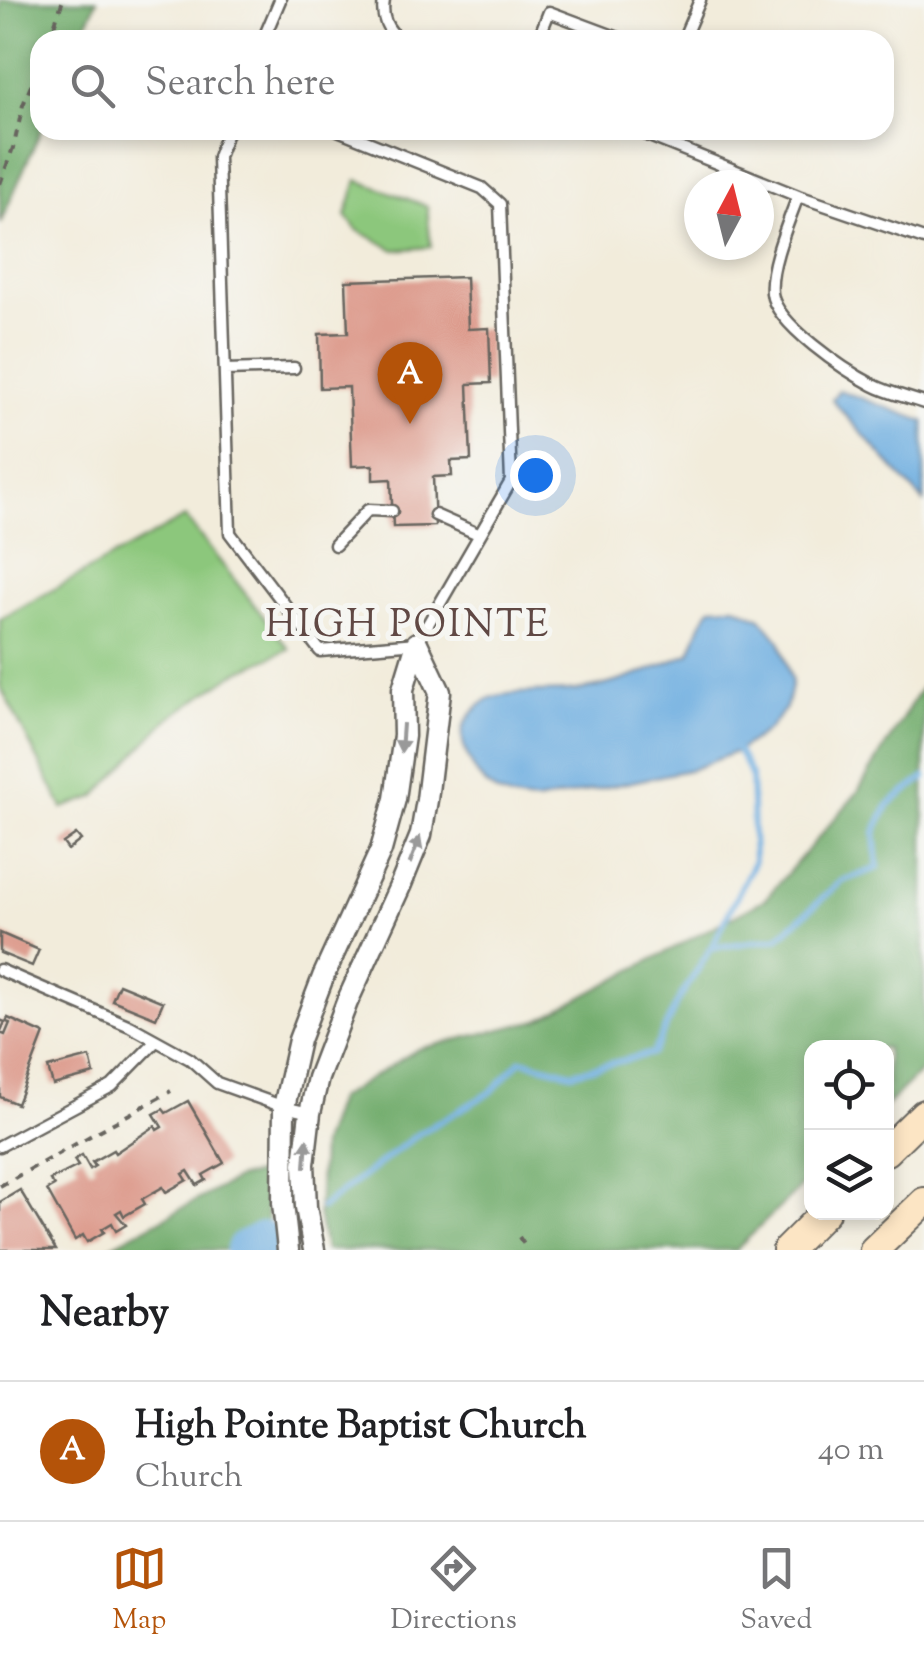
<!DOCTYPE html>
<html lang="en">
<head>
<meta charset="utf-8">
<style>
  :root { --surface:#fff; --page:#f2f2f2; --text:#202124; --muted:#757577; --line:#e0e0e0; --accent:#b45309 }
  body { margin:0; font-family:"Sorts Mill Goudy",serif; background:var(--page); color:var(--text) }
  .controls { position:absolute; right:30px; bottom:30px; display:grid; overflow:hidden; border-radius:20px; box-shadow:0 5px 15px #0003 }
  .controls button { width:90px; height:90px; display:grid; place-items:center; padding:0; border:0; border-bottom:2px solid var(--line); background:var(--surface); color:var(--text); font:50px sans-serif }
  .compass { position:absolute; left:684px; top:170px; width:90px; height:90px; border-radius:50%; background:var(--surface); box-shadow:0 5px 15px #0003; rotate:7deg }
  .you { position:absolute; left:535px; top:475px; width:35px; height:35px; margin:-25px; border:8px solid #fff; border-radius:50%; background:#1a73e8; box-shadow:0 0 0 15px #1a73e833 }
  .badge { display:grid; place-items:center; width:65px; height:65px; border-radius:50%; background:var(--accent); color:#fff; font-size:32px; font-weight:700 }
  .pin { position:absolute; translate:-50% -82px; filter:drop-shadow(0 2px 5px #0008) }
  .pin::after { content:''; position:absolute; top:52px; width:35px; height:30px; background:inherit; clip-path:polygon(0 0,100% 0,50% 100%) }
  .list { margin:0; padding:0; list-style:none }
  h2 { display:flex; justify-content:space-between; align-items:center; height:130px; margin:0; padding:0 40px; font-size:42px }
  h2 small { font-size:32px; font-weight:400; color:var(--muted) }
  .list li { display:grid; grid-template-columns:65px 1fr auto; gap:30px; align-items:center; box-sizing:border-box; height:140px; padding:0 40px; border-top:2px solid var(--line) }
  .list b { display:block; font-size:38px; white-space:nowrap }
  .list p { margin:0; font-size:32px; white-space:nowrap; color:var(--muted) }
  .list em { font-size:32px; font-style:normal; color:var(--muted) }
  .icon { flex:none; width:55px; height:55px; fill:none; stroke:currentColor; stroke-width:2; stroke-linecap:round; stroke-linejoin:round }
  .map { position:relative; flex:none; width:924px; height:1250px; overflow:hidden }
  .search { position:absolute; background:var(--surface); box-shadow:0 5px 15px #0003; left:30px; right:30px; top:30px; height:110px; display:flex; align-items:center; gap:25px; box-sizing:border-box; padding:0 35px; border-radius:30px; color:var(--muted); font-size:38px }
  .sheet { height:270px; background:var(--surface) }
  nav { display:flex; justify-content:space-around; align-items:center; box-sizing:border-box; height:140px; border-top:2px solid var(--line); background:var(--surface); font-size:28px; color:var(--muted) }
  nav a { display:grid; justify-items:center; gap:5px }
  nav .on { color:var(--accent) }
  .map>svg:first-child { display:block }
  .green { fill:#8cc77c; stroke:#54724c; stroke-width:2.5 }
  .forest { fill:#71ac6c; stroke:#466444; stroke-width:2.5 }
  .water { fill:#6dade0; stroke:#44647e; stroke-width:2.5 }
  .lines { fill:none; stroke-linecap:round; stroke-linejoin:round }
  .stream { stroke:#6dade0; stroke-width:6 }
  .river { stroke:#6dade0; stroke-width:40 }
  .building { fill:#dd9b8d }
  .lane-casing { stroke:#67655f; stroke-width:15 }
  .street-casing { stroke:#67655f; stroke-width:25 }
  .secondary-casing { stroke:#67655f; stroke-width:32 }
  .path { stroke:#67655f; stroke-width:4; stroke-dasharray:8 8; stroke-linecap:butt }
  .lane { stroke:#fff; stroke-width:10 }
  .street { stroke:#fff; stroke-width:20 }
  .secondary { stroke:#fce5c4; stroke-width:28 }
  .oneway { fill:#999 }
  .labels { text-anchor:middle; stroke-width:10; stroke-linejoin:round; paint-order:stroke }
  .neighbourhood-label { font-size:38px; letter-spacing:2.5px; fill:#604844; stroke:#f6f6f2 }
</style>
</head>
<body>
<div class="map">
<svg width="924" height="1250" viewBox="0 0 924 1250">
  <rect width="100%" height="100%" fill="#f6f6f2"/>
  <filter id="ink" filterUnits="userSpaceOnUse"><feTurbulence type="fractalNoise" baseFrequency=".01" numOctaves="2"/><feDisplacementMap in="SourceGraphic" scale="20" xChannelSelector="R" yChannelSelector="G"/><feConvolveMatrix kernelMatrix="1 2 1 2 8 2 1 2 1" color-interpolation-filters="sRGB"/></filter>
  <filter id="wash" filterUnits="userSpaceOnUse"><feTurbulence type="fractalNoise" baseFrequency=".0048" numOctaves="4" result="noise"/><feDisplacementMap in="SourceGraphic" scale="40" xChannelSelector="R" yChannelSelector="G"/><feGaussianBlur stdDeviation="2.25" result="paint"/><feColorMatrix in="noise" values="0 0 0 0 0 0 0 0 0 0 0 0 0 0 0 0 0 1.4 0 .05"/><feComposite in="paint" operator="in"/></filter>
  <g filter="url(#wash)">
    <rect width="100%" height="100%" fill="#f2ecdb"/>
    <path class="green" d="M357 180 427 206 431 247 395 250 357 230 346 216Z
      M185 517 289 649 232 675 168 719 95 797 63 808 0 686V619Z"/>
    <path class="forest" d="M0 0H97L80 40H40L41 130 0 224Z
      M924 683V1068L887 1105 886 1048H812L811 1177 736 1250H325L318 1215 321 1145 337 1099 418 1049 539 1020 765 899 857 793Z
      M262 1173 271 1250H104L238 1178Z"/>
    <path class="water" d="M839 390 924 421V502L832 400Z
      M735 606 761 618 780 641 792 682 786 708 769 729 738 751 693 769 536 802C520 801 505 799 492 789 477 780 459 747 463 729 466 718 479 705 488 699 503 690 559 693 580 690 620 684 654 669 690 653L701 624 711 607Z"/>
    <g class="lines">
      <path class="stream" d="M712 947 754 861 751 775 738 751
        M321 1208 418 1134 491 1092 521 1060 572 1073 653 1053 678 1001 711 948 778 938 842 881 878 868 875 832 889 804 924 778"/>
      <path class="river" d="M246 1250 263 1241"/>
    </g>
    <g id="blocks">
      <path class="building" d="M466 277 468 329 489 328 491 383 468 384 471 460 451 461 452 476 433 477 435 526 393 527 391 479 373 480V465L352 466 349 387 320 388 319 334 348 333 346 281Z
        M76 834 81 840 68 850 63 843Z
        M0 933 39 950 32 966 0 953Z
        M119 984 163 1002 156 1018 112 1000Z
        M8 1018 44 1034 17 1104 0 1097V1020L5 1022 0 1033 5 1035 10 1023 6 1022Z
        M90 1057 94 1074 53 1085 48 1068Z
        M188 1101 224 1163 203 1175 206 1180 197 1185 188 1171 183 1174 187 1180 166 1192 163 1187 142 1199 145 1204 124 1216 121 1210 116 1213 126 1225 116 1231 112 1223 102 1229 104 1232 87 1242 83 1235 75 1240 47 1190 54 1186 50 1180 78 1166 74 1160 82 1155 90 1169 95 1166 92 1162 113 1150 115 1153 155 1126 157 1130 162 1127 154 1114 163 1109 166 1113Z
        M20 1190 56 1250H0V1202Z"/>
    </g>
  </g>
  <g filter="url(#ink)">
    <use href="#blocks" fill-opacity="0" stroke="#67655f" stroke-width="2.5"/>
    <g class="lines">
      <g class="lane-casing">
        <path id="lane" d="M384 0C381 17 386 29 400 40
          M263 40 280 0
          M538 40 549 12 624 40
          M683 40 700 0
          M228 130 218 157 230 533 320 651 417 643 511 481 500 204 482 188 338 130
          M648 130 647 135 798 196C789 221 769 266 772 293 775 324 846 371 873 385 888 393 907 397 924 403
          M798 196 924 239
          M225 370 294 368
          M435 515 478 534
          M335 545 368 510 392 511
          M0 970 130 1026 190 1059 217 1083 284 1107 310 1113
          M0 1146 112 1086 156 1041"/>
      </g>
      <g class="street-casing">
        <path id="street" d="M288 1250 283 1203 284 1107 299 1040 323 977 381 850 395 799 404 736 403 689 417 643
          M314 1250 306 1207 304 1164 310 1113 318 1078 347 1002 401 884 421 835 427 800 440 692 417 643"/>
      </g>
      <g class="secondary-casing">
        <path id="secondary" d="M886 1151 924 1114
          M787 1250 825 1212
          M874 1250 924 1202"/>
      </g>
      <path class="path" d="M49 40 63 0
        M0 184 14 145 23 105 40 64
        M0 1186 171 1091
        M519 1237 528 1250"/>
      <use href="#lane" class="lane"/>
      <use href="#street" class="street"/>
      <use href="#secondary" class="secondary"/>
    </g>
    <defs><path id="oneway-solid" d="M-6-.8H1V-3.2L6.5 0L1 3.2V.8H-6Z" transform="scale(2.5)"/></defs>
    <g class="oneway">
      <use href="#oneway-solid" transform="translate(402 738) rotate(94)"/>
      <use href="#oneway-solid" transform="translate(415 850) rotate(-69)"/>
      <use href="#oneway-solid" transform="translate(306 1153) rotate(-86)"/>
    </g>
  </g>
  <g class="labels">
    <g class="neighbourhood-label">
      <text x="408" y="636">HIGH POINTE</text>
    </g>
  </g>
</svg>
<div class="controls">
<button><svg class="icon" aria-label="locate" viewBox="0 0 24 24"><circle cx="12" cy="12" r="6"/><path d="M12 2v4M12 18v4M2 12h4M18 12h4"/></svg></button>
<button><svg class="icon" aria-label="layers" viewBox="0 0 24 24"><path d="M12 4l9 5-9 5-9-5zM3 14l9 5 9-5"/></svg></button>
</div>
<svg class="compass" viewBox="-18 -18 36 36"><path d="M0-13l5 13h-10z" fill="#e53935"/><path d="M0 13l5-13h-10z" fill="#757577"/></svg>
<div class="you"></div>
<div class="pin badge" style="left:410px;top:424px">A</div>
<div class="search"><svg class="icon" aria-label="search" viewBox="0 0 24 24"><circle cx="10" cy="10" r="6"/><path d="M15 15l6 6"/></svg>Search here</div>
</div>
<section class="sheet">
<h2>Nearby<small></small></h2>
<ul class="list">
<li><span class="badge">A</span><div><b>High Pointe Baptist Church</b><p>Church</p></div><em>40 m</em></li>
</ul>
</section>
<nav>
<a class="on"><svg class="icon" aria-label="map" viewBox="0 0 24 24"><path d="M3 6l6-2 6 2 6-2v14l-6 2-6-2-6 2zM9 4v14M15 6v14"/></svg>Map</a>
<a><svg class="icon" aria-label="directions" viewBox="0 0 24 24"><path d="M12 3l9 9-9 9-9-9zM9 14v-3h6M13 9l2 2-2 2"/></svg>Directions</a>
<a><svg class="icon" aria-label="saved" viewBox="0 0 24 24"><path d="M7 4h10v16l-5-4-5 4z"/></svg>Saved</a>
</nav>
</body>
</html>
